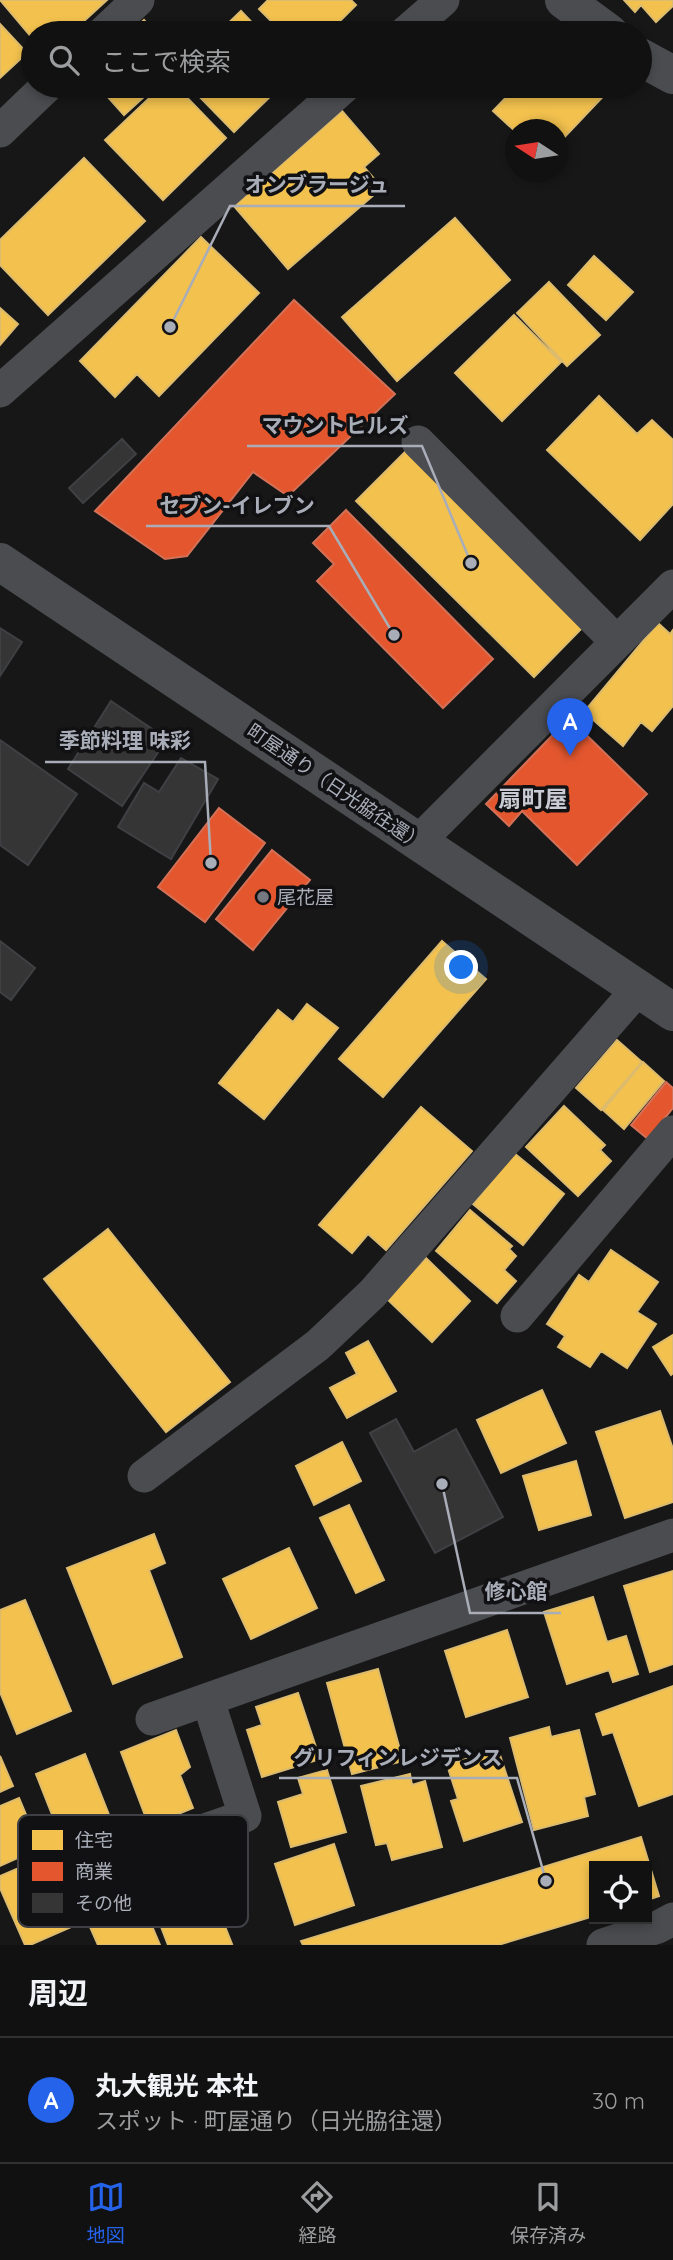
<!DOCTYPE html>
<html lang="ja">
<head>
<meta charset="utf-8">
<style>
  :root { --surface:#111; --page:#1e1f1f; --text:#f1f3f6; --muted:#9c9d9f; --line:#303131; --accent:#2563eb }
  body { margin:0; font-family:Quicksand,"Noto Sans JP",sans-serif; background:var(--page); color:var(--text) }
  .controls { position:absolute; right:21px; bottom:21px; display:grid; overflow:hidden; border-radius:0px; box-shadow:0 4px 10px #0003 }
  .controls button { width:63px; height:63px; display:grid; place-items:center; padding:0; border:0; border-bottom:2px solid var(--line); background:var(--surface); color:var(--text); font:35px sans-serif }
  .compass { position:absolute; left:505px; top:119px; width:63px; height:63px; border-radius:50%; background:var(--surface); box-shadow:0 4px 10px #0003; rotate:282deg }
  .you { position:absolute; left:462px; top:968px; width:24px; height:24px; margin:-18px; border:5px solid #fff; border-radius:50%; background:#1a73e8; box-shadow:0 0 0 10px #1a73e833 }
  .badge { display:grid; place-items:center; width:46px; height:46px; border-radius:50%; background:var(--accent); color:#fff; font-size:23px; font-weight:700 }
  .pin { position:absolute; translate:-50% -58px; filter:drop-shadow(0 2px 4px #0008) }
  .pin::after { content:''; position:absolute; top:37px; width:24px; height:21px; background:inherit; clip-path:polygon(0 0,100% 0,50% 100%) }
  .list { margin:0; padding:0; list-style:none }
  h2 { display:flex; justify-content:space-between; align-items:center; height:91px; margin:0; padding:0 28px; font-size:30px }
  h2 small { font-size:23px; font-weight:400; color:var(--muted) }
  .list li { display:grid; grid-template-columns:46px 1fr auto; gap:21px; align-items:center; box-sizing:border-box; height:126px; padding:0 28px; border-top:2px solid var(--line) }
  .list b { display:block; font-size:26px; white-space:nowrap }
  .list p { margin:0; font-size:23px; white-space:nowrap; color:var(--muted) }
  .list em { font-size:23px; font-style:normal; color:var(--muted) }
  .icon { flex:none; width:38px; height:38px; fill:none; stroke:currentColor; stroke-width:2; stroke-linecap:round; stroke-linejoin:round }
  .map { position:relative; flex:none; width:673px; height:1945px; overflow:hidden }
  .search { position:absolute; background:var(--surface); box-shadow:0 4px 10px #0003; left:21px; right:21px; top:21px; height:77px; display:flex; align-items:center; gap:18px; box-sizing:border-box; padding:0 24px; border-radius:38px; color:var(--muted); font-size:26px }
  .sheet { height:217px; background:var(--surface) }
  nav { display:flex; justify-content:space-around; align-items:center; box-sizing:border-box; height:98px; border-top:2px solid var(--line); background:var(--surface); font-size:19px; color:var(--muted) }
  nav a { display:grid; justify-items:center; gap:4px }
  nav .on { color:var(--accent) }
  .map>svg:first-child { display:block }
  .homes { fill:#f2c14e; stroke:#dcbb6e; stroke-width:2 }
  .shops { fill:#e4572e; stroke:#d27157; stroke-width:2 }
  .building { fill:#353536; stroke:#3f4043; stroke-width:2 }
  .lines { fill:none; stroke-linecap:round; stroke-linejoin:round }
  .service { stroke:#4b4c50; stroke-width:33 }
  .minor { stroke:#4b4c50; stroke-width:38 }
  .tertiary { stroke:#4b4c50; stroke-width:38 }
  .poi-dot { fill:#757880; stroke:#111113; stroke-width:2.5 }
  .labels { text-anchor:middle; stroke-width:7; stroke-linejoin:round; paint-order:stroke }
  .street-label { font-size:19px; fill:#a8adb8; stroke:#111113 }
  .poi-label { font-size:19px; fill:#a8adb8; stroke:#111113; text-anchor:start }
  .quarter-label { font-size:23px; font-weight:bold; fill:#c9ccd4; stroke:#111113 }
  .key { fill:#111113; stroke:#3e4045; stroke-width:2 }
  .key-label { font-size:19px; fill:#a8adb8 }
  .leader { fill:none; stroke:#a8adb8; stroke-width:2.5 }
  .callout-dot { fill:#a8adb8; stroke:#111113; stroke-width:2.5 }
  .callout-label { font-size:21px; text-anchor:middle; font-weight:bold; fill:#a8adb8; stroke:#111113; stroke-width:7; stroke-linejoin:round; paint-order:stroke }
</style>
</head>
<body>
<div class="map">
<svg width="673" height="1945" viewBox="0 0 673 1945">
  <rect width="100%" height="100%" fill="#171717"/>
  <path class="homes" d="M0 0H107L71 33H33V39Z
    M268 0H351L356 5 328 33H283L259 9Z
    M624 0H673V6L656 22 641 5 635 12Z
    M241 11 262 33H218Z
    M144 20 156 33H130Z
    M0 24 27 53 0 78Z
    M98 86H156L124 115Z
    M162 86H176L226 138 163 200 105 140Z
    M189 86H281L234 132Z
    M517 86H613L558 144V130H516V132L493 111Z
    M342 111 379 154 364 167 382 188 288 269 234 206Z
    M84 158 145 221 48 315 0 265V240Z
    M455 218 510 280 397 381 342 317Z
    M201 237 259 293 159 396 137 374 115 397 80 361Z
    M594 256 633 292 606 320 568 285Z
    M549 282 600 335 567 366 517 313Z
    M0 308 18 324 0 345Z
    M514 315 561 362 502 421 455 373Z
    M599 396 637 434 652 420 673 440V504L640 540 547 450Z
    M409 448 585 625 534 677 356 501Z
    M658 623 670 634 673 630V706L652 731 641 722 623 746 584 712Z
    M442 941 486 979 383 1097 339 1059Z
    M307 1004 338 1028 264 1119 219 1083 278 1010 293 1022Z
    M617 1040 642 1062 601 1110 576 1088Z
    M643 1062 664 1081 624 1129 603 1110Z
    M564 1106 605 1145 600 1150 611 1161 578 1196 526 1147Z
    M421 1107 472 1151 386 1250 368 1234 352 1253 319 1225Z
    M514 1153 564 1194 523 1245 473 1204Z
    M470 1210 512 1246 509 1249 516 1256 504 1270 516 1281 497 1303 436 1251Z
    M108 1229 230 1382 166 1432 44 1279Z
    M611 1250 658 1282 637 1312 656 1324 627 1368 601 1351 590 1367 558 1347 565 1336 547 1324 579 1275 589 1282Z
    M426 1258 470 1301 432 1342 386 1298Z
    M673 1335V1373L671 1375 653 1347Z
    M368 1341 396 1391 347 1418 330 1388 357 1374 346 1353Z
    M542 1390 566 1443 501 1473 477 1420Z
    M660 1411 673 1449V1502L625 1518 596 1432Z
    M342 1442 361 1481 314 1505 296 1466Z
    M576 1461 591 1515 539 1530 523 1476Z
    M349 1505 384 1580 356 1593 320 1518Z
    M154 1534 165 1563 149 1570 182 1657 113 1684 67 1568Z
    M289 1548 317 1608 251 1639 223 1579Z
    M673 1571V1664L650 1672 624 1586Z
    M593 1597 607 1642 626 1636 638 1674 613 1682 609 1670 567 1684 544 1612Z
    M25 1600 71 1711 17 1734 0 1692V1610Z
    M507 1630 528 1697 466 1717 445 1651Z
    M378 1669 403 1761 352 1774 327 1683Z
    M673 1686V1794L639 1806 613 1732 603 1735 596 1714Z
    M298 1693 320 1759 262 1777 247 1730 262 1725 256 1707Z
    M549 1727 551 1737 579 1730 595 1794 584 1797 588 1816 534 1830 510 1738Z
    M176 1730 190 1767 180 1775 193 1808 149 1826 121 1752Z
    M498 1749 522 1822 464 1841 451 1801 458 1799 447 1765Z
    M85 1754 113 1825 64 1845 36 1774Z
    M0 1756 13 1786 0 1792Z
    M327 1770 346 1832 291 1847 278 1802 303 1794 298 1778Z
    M410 1774 412 1785 425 1781 442 1847 392 1860 387 1843 376 1845 361 1786Z
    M19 1798 40 1848 0 1866V1806Z
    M641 1837 659 1896 647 1900V1866H594V1916L498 1945H303L301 1941Z
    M334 1844 354 1905 295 1925 275 1864Z
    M49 1855 78 1924 30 1945H25L0 1888V1876Z
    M197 1856 232 1944 228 1945H168L142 1877Z
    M132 1879 160 1945H98L79 1902Z"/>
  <path class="shops" d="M294 300 395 394 288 496 253 472 187 556 165 559 95 511Z
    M346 510 493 659 443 708 317 581 334 564 313 543Z
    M569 718 647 794 577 865 522 811 509 826 486 804Z
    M219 808 265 843 205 922 158 887Z
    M272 850 310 880 253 950 216 919Z
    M666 1082 673 1088V1108L648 1139 631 1125Z"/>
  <path class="building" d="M122 439 136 454 83 503 69 488Z
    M0 628 22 642 0 676Z
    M111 701 167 739 122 806 68 769Z
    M0 740 77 794 28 865 0 845Z
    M181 758 218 779 171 859 118 827 144 783 159 792Z
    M0 941 35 968 11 1000 0 992Z
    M396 1419 414 1452 456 1429 503 1517 435 1553 370 1433Z"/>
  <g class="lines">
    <path class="service" d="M103 33 138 0
      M405 33 443 0
      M0 131 47 86
      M0 391 345 86
      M418 442 617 642
      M418 842 673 586
      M517 1316 673 1132
      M144 1476 318 1345 373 1293 638 989
      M152 1719 673 1535
      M84 1872 245 1816 208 1700
      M603 1945 658 1927 673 1919"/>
    <path class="minor" d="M564 0 609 33
      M640 57 673 75"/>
    <path class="tertiary" d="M0 562 673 1012"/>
  </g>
  <circle class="poi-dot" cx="263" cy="897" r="7"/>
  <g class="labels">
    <g class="street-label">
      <text transform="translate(336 787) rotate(34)" y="7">町屋通り（日光脇往還）</text>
    </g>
    <g class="poi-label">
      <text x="277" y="904">尾花屋</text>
    </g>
    <g class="quarter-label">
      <text x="533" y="807">扇町屋</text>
    </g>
  </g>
  <rect x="18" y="1815" width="230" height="112" rx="10" class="key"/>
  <rect x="32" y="1830" width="31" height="20" fill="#f2c14e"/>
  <rect x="32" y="1862" width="31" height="19" fill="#e4572e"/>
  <rect x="32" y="1893" width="31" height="20" fill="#353536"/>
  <g class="key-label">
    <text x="75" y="1847">住宅</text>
    <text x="75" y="1878">商業</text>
    <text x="75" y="1910">その他</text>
  </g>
  <path class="leader" d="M170 327L230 206H405M471 563L422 446H247M394 635L329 526H146M211 863L205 762H45M442 1484L470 1613H561M546 1881L517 1778H279"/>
  <g class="callout-dot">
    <circle cx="170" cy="327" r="7"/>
    <circle cx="471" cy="563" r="7"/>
    <circle cx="394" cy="635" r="7"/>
    <circle cx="211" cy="863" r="7"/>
    <circle cx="442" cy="1484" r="7"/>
    <circle cx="546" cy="1881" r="7"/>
  </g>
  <g class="callout-label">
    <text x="317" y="192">オンブラージュ</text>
    <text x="335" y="433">マウントヒルズ</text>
    <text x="237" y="513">セブン-イレブン</text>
    <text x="125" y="748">季節料理 味彩</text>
    <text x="516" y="1599">修心館</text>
    <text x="398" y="1765">グリフィンレジデンス</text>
  </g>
</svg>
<div class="controls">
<button><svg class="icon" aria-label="locate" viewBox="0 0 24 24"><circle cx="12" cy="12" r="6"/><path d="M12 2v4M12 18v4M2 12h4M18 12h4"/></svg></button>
</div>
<svg class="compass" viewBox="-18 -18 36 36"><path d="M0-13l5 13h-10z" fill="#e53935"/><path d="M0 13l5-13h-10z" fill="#9c9d9f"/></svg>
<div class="you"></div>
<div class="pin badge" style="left:570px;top:756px">A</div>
<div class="search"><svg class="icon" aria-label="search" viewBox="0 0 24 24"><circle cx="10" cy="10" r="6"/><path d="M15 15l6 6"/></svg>ここで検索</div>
</div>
<section class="sheet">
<h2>周辺<small></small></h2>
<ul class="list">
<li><span class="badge">A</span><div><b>丸大観光 本社</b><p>スポット · 町屋通り（日光脇往還）</p></div><em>30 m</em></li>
</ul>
</section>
<nav>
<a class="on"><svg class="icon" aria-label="map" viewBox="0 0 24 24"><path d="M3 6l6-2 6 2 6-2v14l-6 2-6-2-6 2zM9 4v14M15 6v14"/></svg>地図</a>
<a><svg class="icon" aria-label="directions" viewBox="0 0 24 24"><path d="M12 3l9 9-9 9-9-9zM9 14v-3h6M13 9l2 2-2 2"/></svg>経路</a>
<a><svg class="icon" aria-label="saved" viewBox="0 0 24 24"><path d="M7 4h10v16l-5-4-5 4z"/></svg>保存済み</a>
</nav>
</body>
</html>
